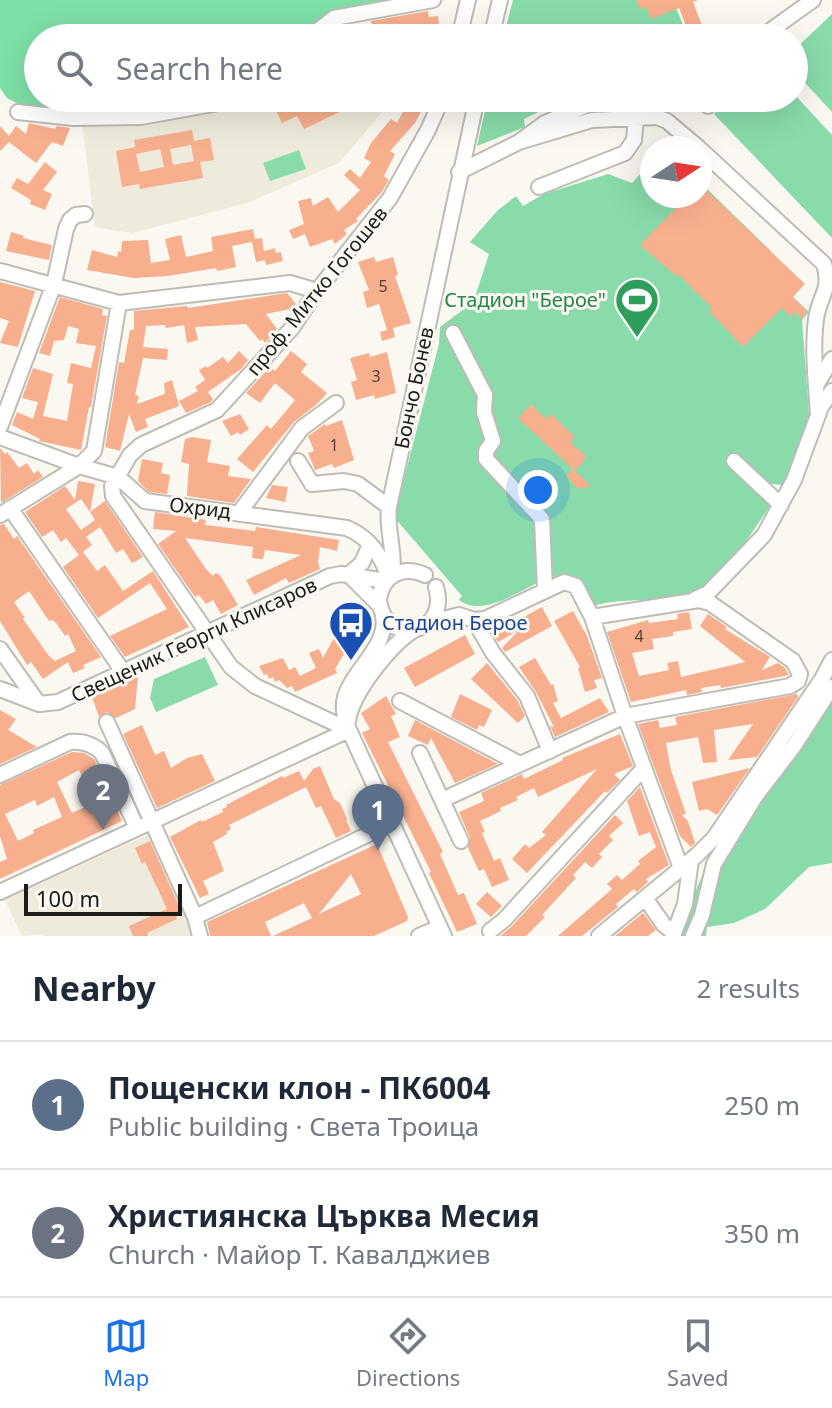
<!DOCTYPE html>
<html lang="en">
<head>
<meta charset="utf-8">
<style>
  :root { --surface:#fff; --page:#f2f2f3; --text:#1f2937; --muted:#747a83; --line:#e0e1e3; --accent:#1a73e8 }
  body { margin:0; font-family:"Noto Sans",sans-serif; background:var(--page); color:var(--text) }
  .compass { position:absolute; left:640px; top:136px; width:72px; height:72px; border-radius:50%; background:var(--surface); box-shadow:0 8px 32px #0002; rotate:78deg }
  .scale { position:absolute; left:24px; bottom:20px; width:158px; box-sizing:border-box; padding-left:8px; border:4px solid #1c1b19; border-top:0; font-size:22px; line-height:28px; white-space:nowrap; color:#1c1b19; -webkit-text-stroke:6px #faf8f0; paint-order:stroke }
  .you { position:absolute; left:538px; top:490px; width:28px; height:28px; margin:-20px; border:6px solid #fff; border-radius:50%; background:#1a73e8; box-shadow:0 0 0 12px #1a73e833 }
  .badge { display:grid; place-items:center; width:52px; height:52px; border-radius:50%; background:var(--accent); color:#fff; font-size:26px; font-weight:700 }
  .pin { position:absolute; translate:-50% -66px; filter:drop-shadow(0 2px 4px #0008) }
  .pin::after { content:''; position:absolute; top:42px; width:28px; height:24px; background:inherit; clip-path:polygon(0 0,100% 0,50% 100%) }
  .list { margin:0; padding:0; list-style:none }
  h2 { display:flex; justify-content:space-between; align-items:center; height:104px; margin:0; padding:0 32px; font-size:34px }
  h2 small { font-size:26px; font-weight:400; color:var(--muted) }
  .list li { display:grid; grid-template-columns:52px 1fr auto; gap:24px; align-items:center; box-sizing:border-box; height:128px; padding:0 32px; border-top:2px solid var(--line) }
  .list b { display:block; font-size:30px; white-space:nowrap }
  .list p { margin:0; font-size:26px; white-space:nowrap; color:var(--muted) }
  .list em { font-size:26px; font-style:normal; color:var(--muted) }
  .icon { flex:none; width:44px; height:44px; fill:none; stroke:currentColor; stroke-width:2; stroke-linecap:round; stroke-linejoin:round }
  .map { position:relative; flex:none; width:832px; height:936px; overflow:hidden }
  .search { position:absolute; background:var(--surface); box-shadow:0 8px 32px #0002; left:24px; right:24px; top:24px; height:88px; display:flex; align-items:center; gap:20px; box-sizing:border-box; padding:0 28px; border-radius:44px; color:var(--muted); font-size:30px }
  .sheet { height:360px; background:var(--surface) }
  nav { display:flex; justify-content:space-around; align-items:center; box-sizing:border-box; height:112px; border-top:2px solid var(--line); background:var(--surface); font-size:22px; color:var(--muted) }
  nav a { display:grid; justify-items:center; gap:4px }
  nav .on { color:var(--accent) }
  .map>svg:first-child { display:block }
  .built { fill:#eeebdc }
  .green { fill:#89dbab }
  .forest { fill:#7edfa8 }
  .building { fill:#f7af8e; fill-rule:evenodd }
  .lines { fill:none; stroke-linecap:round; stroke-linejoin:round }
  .minor-casing { stroke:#bdbcb5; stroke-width:18 }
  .minor { stroke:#fff; stroke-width:14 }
  .labels { text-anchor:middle; stroke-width:6; stroke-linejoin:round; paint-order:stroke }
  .number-label { font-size:16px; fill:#534036 }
  .street-label { font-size:20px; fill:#1c1b19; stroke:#faf8f0 }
  .leisure-label { font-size:20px; fill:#27864d; stroke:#faf8f0; text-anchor:end }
  .transit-label { font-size:20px; fill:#164399; stroke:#faf8f0; text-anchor:start }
</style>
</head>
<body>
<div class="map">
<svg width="832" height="936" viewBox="0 0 832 936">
  <rect width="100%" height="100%" fill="#faf8f0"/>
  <path class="built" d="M224 98H394L339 163 247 203 132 233 95 227 81 113Z
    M149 834 196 936H44L43 934 22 936 5 900Z"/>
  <path class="green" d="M513 0H673L688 38H503Z
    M832 14V112L794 71V50Z
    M794 94 832 135V238L714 114 731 98H794Z
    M488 98H567L524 119 525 127 477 146Z
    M299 150 306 169 270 181 263 163Z
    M652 161V196H700L705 187 769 249 793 297 809 312 802 320 809 414 799 453 784 485 771 484 760 496 770 506C753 530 722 583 693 593 660 604 622 596 589 607L563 576 559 575C529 581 487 621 459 600L462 596 394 517 439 344 440 327 464 309V302L474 300 489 254 470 242 497 211 516 196 523 206 544 194 608 174 632 183Z
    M205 657 218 685 156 712 150 698 154 679Z
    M832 665V863L809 867 765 909 734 923 707 927 706 936H680L681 925 711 855Z"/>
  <path class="forest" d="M0 0H425L338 11 305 38H38V98H199L144 113 75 115 26 108 7 98 0 88Z"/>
  <path class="building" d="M636 0H698L693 2 707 38H691L679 8 651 19 646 7 640 9Z
    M428 11 429 17 438 16 439 24H442L444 38H374L371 21Z
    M270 98H293L297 108 318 98H348L352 106 304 129 297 116 282 123Z
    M410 98 424 106 415 123 390 151 395 154 384 176 389 180 381 193 356 219 358 221 344 230 347 234 335 244 332 239 310 247 305 234 293 239 289 230 304 224 298 201 311 198 313 206 328 197 338 212 360 190 344 175 350 169 360 178 371 162 364 158 371 143 391 119 397 123Z
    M29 123 55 129 57 126 70 128 63 146 52 142 36 163 9 142 0 151V126L9 136 16 126 26 134Z
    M192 130 194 141 210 138 214 160 200 162 203 178 140 189 139 184 122 187 116 151 135 147 134 140ZM191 145 194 161 173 165 170 149ZM160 149 164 167 140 172 136 154Z
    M45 162 57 172 43 190 52 194 45 210 30 204 31 200 11 188 17 178 28 184Z
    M700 184 805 284 793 297 807 311 802 319 795 312 791 317 782 308 743 347 709 311 712 308 678 274 676 276 640 245 682 202 673 196H700Z
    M253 229 255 239 262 238 264 251 275 248 276 253 281 252 283 261 266 265 265 260 256 262 252 242 232 246 236 267 217 271 216 268 168 276 134 278 87 270 92 250 117 257 118 251 121 252 122 241 148 240 151 263 170 260 165 239 181 235 186 257 213 251 211 237Z
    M11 232 24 236 23 238 52 245 49 260 6 251Z
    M374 257 376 262 393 257 398 275 395 276 411 323 393 328 395 337 382 341 380 332 387 330 379 304 367 308 363 292 369 290 358 262Z
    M0 282 35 291 18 347 0 343 9 321 0 318Z
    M287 293 296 304 290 309 266 314 277 329 265 343 262 339 260 341 246 324 195 327 198 340 187 343 184 325 166 328 165 325 146 326 143 347 168 349 167 360 143 358 135 395 139 396 137 404 165 394 164 383 172 380 179 406 145 419 148 427 136 432 129 414 120 451 105 447 119 362 124 363 130 330H134V311L187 306 188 308Z
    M60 297 103 309 102 315 107 316 91 407H89L81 450 39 441 40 439 12 425 17 412 33 419 38 402 22 398 33 368 53 374 43 416 67 421 73 384 67 383 71 363 91 368 96 346 76 343 79 329 68 326 64 340 54 341 50 356 39 353Z
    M239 351 248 360 241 369 208 392 213 399 211 402 186 413 179 401 198 391 195 387 205 380 199 370 206 366 207 368 223 357 228 363Z
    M291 351 307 364 301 372 327 393 317 404 294 422 253 472 237 459 267 425 271 429 295 400 275 383 260 403 246 393 270 367 275 371Z
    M387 352 396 393 375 399 374 395 356 400 351 382 357 380 350 358 369 353 370 357Z
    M531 404 546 419 551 414 575 437 570 442 587 457 575 471 518 418Z
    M240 414 249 429 240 435 238 432 231 436 222 421Z
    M342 420 354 460 334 468 332 464 315 470 308 453 314 451 308 436 325 424 326 426Z
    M192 437 211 440 207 462 230 466 228 476 251 479 234 503 187 496 189 464 181 462 185 439Z
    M0 448 5 454 7 452 19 468 27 463 34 474 38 470 43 477 1 503Z
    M142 459 163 463 161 473 170 475 167 494 149 492 138 481Z
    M573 469 591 486 578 489 566 476Z
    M78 481 95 484 90 512 81 499 66 509 81 530 95 520 90 512 105 501 143 557 132 563 123 549 116 553 100 527 86 537 92 545 79 555 66 538 61 542 53 530 42 537 25 512 65 486 75 500Z
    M272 485 288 487 285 502 266 498Z
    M155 512 206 520 205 525 255 531 256 527 339 540 337 551 320 547 318 562 320 569 289 583 286 578 254 595 246 580 301 555 265 550 263 559 252 558 253 547 185 538 206 569 213 576 216 573 220 575 238 605 221 614 213 600 206 604 199 595 195 597 158 544 176 531 153 529Z
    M4 524 14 539 17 536 101 657 83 665 85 668 73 673 68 662 43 679 31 662 27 665 0 621V525ZM29 591 49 621 52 620 56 623 65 636 68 634 76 651 55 661 49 656 23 619 25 618 14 602Z
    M83 552 97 571 105 565 123 591 153 571 189 627 125 657 110 636 167 609 150 583 98 618 63 567Z
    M542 607 552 626 505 652 502 648 519 630 498 642 493 634Z
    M573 611 587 636 602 678 594 680 597 688 585 692 578 668 580 667 554 621Z
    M689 612 692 629 673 632V636L652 639 654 649 632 653 639 676 669 670 667 663 678 661 681 677 745 662 700 626 708 614 727 627 725 629 770 657 762 670 778 663 785 668 789 675 721 688 720 685 701 688 702 692 687 695 686 690 631 702 607 632 648 620 649 623 678 619 677 614Z
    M352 622 357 632 335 669 337 673 295 692 292 686 287 688 279 680 275 682 273 677 269 679 267 674 264 675 259 666 283 658 289 670 295 667 300 676 316 668 309 653 319 649 323 658 341 625Z
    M465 635 475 654 415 687 404 668Z
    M535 658 551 685 553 684 558 701 553 703 561 718 600 698 609 712 555 737 550 726 554 727 536 692 519 667Z
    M487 663 518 701 525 716 518 723 471 679Z
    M138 676 135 709 116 718 107 712 99 717 92 697Z
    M460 694 492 710 484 727 479 725 477 730 451 717Z
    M797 694 798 697 757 757 728 760 753 724 714 730 717 762 703 763 698 737 666 743 671 770 686 814 682 815 688 821 695 843 691 847 680 836 638 724 658 720 660 728 677 725 675 717Z
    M386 696 396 714 391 716 400 737 388 742 443 852 440 854 458 895 464 893 477 924 457 932 429 873 431 872 362 733 370 729 361 713Z
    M0 710 16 719 8 730 37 747 0 764Z
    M415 720 498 764 455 783 431 738 428 745 408 736Z
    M142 725 155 755 164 751 171 768 187 758 202 754 215 781 157 808 123 734Z
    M620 734 633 766 614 774 620 780 607 793 605 791 527 873 512 859 525 844 529 848 546 835 542 832 597 769 538 797 534 788 516 797 518 800 500 808 501 811 480 821 485 832 482 833 494 861 500 858 509 880 492 887 484 869 479 871 468 848 470 838 459 812 484 801 481 793 522 774 524 779 563 760 562 758Z
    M72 752 84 753 94 759 122 821 0 879V862L7 859 0 836V785ZM79 770 94 803 72 813 57 782ZM54 797 62 817 33 830 34 833 18 841 5 814 35 800 37 806Z
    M320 766 334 799 340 803 347 819 346 820 351 831 336 838 321 806 316 808 306 787 229 825 231 829 226 832 227 834 213 842 224 871 203 881 209 894 200 898 170 837 201 820 202 822 223 812 222 809 227 807 226 805 282 776 283 778 299 771 304 781 313 769Z
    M750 768 717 815 707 809 699 811 692 782Z
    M640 787 669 865 646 879 648 882 637 892 634 889 616 904 618 907 582 936H558L612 889 607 884 617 875 622 880 640 864 638 861 656 847 650 832 639 836 627 801Z
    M615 815 623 823 609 836 613 840 599 854 602 857 592 868 585 862 573 875 576 878 542 915 545 917 526 936H500L511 927Z
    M150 841 182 913 176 916 177 919 147 933 148 936H133L129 926 167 909 145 862 142 864 135 848Z
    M377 844 408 917 407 921 374 936H273L312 918 304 903 265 922 271 936H210L207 922ZM351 874 361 894 319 914Z
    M487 892 502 906 491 917 476 904Z
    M643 913 656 930 648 936H615Z"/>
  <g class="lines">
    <g class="minor-casing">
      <path id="minor" d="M308 38 334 18 433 0
        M459 38 468 0
        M491 38 500 0
        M760 38 813 0
        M700 98 708 106
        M18 112 73 118 141 117 224 102 230 98
        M519 142 592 120 657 117 667 121 699 148
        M700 149 824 264C832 290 819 296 816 319 812 350 816 383 818 415
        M459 172 519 142 545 123 590 104 615 98
        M539 187 625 153 634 140 636 118
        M0 271 119 303 290 283 317 291
        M453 333 485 395 484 412 493 441 486 451V459L542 519 545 590
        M817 384 832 359
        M0 427 54 284 66 229 70 220 76 215 85 214
        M0 437 79 466 118 477 145 501 347 528C370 538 381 555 389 578
        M298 461 312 484 344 481 358 484 389 507
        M734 461 781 505
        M10 508 124 673
        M239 513 302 428 336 403
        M0 515 79 466 94 451 119 303
        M348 575 362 563 370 544
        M349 575 379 605
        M425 575C403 565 382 575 379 600 385 648 450 635 436 587
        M392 576C396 552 386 531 389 507L477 98
        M695 599 708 593 764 535 794 480 821 407 832 391
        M383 616C389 645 353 670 345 697 342 709 345 719 349 730L444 936
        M592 617 625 716 681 868
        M474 620 493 653 527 696 550 751
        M429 623 459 615 474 620 485 619 564 582 576 586 592 617 699 600 710 603 793 661 800 674 798 681 790 686 625 716 442 800
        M0 649 39 704
        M0 689 39 704 58 702 330 576 341 574 386 581
        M400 701 520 764
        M348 721C352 693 390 645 414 630
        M107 722 195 917 200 936
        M349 730 255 686 231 667 113 496 112 486 130 455 141 445 217 410 292 328 317 291 390 198 428 130 442 98
        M420 753 461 841
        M0 775 70 742C82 741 93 744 102 753L137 828
        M0 892 349 730
        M645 898 664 925 674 933
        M195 917 392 823
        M490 931 504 920 644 768
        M419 936 440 927
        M599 936 697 855 714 838 822 679 832 660
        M673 936 685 904 691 860
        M693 936 702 915 714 864 755 797 794 746 832 687"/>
    </g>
    <use href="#minor" class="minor"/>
  </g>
  <defs>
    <g id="stadium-pin" transform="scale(2.3)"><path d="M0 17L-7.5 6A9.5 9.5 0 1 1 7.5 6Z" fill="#2e9e5b" stroke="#faf8f0"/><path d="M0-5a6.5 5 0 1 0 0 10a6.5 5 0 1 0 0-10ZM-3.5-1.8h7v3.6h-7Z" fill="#fff"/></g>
    <g id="bus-pin" transform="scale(2.3)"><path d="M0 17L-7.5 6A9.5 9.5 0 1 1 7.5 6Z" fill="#1a4fb4" stroke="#faf8f0"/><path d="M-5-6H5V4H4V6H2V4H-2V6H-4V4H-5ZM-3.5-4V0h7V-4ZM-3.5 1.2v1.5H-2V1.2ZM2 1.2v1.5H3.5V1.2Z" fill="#fff"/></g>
  </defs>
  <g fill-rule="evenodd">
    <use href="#stadium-pin" x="637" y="300"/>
    <use href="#bus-pin" x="351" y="623"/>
  </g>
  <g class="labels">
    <g class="number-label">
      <text x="383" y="292">5</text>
      <text x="376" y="382">3</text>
      <text x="334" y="451">1</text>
      <text x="639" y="642">4</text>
    </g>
    <g class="street-label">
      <text transform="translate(317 291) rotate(-51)" y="7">проф. Митко Гогошев</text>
      <text transform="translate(414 388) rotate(-78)" y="7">Бончо Бонев</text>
      <text transform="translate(200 508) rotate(7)" y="7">Охрид</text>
      <text transform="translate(194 640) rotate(-25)" y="7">Свещеник Георги Клисаров</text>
    </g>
    <g class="leisure-label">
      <text x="606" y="307">Стадион "Берое"</text>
    </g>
    <g class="transit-label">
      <text x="382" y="630">Стадион Берое</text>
    </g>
  </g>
</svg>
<svg class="compass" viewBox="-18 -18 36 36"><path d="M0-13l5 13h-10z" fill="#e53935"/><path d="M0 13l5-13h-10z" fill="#747a83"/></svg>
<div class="scale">100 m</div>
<div class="you"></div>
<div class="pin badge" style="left:378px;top:850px;background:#5c6f8a">1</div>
<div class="pin badge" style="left:103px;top:830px;background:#6b7280">2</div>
<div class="search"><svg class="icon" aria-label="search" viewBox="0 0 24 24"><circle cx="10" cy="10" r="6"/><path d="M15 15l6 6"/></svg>Search here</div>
</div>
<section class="sheet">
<h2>Nearby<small>2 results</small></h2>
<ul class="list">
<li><span class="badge" style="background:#5c6f8a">1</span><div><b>Пощенски клон - ПК6004</b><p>Public building · Света Троица</p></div><em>250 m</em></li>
<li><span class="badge" style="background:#6b7280">2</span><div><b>Християнска Църква Месия</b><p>Church · Майор Т. Кавалджиев</p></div><em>350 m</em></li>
</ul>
</section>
<nav>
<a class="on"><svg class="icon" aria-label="map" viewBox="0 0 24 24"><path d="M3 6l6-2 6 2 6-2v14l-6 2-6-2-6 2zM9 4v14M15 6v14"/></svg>Map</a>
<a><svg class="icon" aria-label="directions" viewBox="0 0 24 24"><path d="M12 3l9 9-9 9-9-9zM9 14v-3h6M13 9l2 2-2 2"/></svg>Directions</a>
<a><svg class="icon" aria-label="saved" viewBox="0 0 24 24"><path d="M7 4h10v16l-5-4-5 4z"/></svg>Saved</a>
</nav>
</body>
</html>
